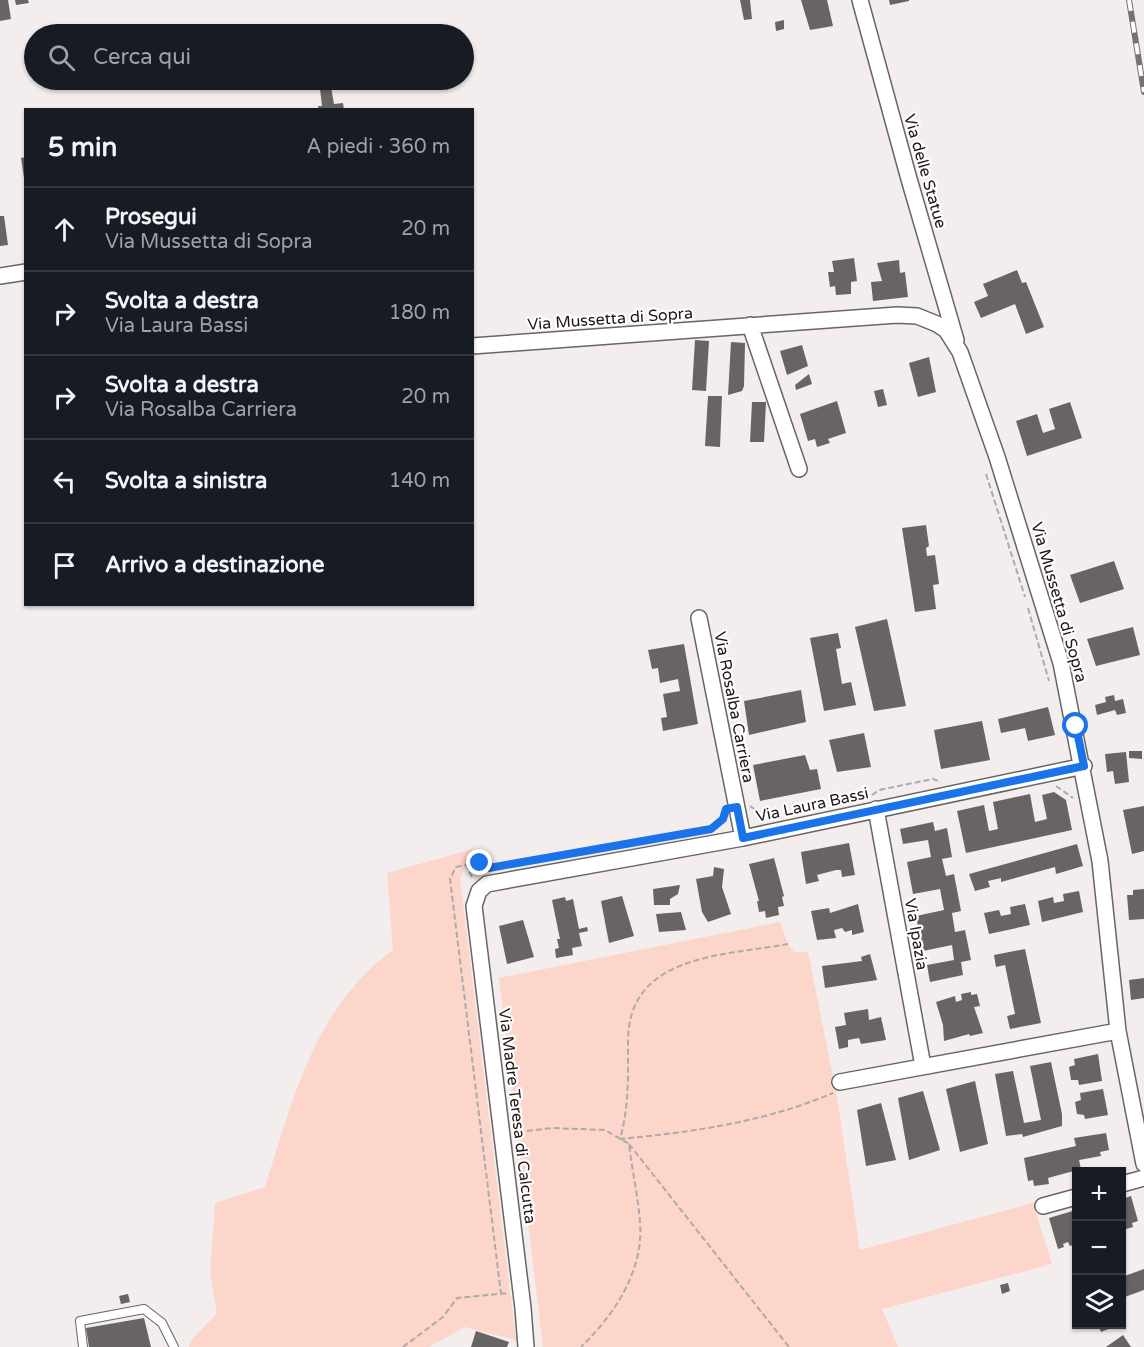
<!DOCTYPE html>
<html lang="it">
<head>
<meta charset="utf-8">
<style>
  :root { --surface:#171b24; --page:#242831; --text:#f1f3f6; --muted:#9ea1a6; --line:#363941 }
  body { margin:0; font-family:"Varela Round",sans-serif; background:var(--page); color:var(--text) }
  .controls { position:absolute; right:18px; bottom:18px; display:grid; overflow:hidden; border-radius:0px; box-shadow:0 2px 4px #0004 }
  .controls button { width:54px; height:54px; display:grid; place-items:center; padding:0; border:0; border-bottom:2px solid var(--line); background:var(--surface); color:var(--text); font:30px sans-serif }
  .stop { position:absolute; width:18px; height:18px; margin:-14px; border:4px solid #1a73e8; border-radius:50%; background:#fff }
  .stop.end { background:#1a73e8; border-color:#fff; box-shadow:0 2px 6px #0008 }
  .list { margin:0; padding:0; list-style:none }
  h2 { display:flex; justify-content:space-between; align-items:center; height:78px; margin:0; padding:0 24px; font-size:26px }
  h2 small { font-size:20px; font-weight:400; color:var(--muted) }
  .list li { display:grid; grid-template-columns:39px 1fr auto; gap:18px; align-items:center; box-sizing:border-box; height:84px; padding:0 24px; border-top:2px solid var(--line) }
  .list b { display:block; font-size:22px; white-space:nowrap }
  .list p { margin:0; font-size:20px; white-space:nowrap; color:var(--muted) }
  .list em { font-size:20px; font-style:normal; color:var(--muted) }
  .icon { flex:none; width:33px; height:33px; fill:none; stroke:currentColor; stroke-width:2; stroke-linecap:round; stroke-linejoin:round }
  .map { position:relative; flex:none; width:1144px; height:1347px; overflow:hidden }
  .search { position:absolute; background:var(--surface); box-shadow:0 2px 4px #0004; left:24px; top:24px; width:450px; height:66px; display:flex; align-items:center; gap:15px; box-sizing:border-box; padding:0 21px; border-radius:33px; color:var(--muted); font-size:22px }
  .panel { position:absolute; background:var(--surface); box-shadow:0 2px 4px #0004; left:24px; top:108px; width:450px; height:498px; border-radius:0px }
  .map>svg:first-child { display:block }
  .green { fill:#fcd5cb }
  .building { fill:#686463 }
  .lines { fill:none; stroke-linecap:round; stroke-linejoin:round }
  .service-casing { stroke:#696565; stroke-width:10 }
  .minor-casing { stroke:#696565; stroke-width:18 }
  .path { stroke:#aeaaaa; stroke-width:2; stroke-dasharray:6 3; stroke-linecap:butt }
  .service { stroke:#fff; stroke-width:8 }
  .minor { stroke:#fff; stroke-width:15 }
  .rail-casing { stroke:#767272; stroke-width:6 }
  .rail { stroke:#fffcfb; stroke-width:4; stroke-dasharray:11; stroke-linecap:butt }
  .route { stroke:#1a73e8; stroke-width:8 }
  .labels { text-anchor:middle; stroke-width:4.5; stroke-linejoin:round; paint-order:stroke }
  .street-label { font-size:16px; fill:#1a1818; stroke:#fffcfb }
</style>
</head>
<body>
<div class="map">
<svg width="1144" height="1347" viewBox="0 0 1144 1347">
  <rect width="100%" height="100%" fill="#f3eeed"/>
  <path class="green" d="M473 849 460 878 516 1340 465 1327 429 1347H189V1343L217 1313 210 1273 215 1203 265 1187C293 1099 314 1008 393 950L387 873Z
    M780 922 788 944 794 952H808L837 1097 860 1250 1033 1203 1052 1264 882 1309 898 1347H543L499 978Z"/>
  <path class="building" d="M0 0H8L11 19 0 21Z
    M15 0H28L29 3 16 5Z
    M740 0H750L752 19 744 20Z
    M801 0H827L833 26 810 30Z
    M889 0H909V1L890 5Z
    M784 20V29L776 31 775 22Z
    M331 87 334 104 343 103 344 110H319L318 106H322L320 89Z
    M26 157V178H24L21 158Z
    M0 216H4L8 245 0 246Z
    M854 258 857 281 851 282V294L836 295 835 286 830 287 828 272H834L832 261Z
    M899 260 900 273 905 272 908 297 873 301 871 282 882 281 877 263Z
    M1017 270 1022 283 1026 282 1044 327 1026 334 1015 304 981 318 974 302 988 296 983 284Z
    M695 340 709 341 706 391 692 390Z
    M731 342 745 343 744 386 742 391 728 395Z
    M802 345 808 366 787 375 780 351Z
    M929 357 936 392 918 397 909 363Z
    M809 374 812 384 796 390 795 385Z
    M883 389 887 405 878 407 874 391Z
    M708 396H722L720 447 705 446Z
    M837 401 846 433 828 439 830 443 817 447 815 439 808 441 800 414Z
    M752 402H766L764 442H750Z
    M1070 402 1082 438 1027 456 1016 421 1037 414 1043 433 1055 429 1049 409Z
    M926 525 929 546 926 548 927 556 935 555 939 584 933 585 936 609 915 612 902 528Z
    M1114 561 1124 589 1080 603 1070 575Z
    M887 619 906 706 874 711 855 627Z
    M1133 627 1140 655 1096 666 1087 639Z
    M838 633 841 648 836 649 842 684 851 682 856 705 824 711 810 638Z
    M684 644 698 724 663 731 661 718 667 717 663 694 680 691 678 679 660 683 658 668 652 669 648 650Z
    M801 690 806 722 749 735 744 701Z
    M1114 695 1115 701 1123 699 1126 713 1117 715 1115 710 1097 715 1095 705 1106 702 1105 697Z
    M1048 707 1055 735 1028 741 1025 728 1001 733 998 719Z
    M982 721 990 760 941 769 934 730Z
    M864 733 871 767 837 772 829 740Z
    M1129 751H1142V759L1129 758Z
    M1126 752 1129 782 1115 784 1113 771 1107 772 1105 754Z
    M805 755 810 770 817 769 821 789 760 801 753 765Z
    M1054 792 1066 800 1072 830 966 853 957 811 984 805 989 831 998 829 993 802 1030 794 1035 822 1047 819 1042 795Z
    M1144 806V851L1132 854 1123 810Z
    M933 822 935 831 947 828 952 857 942 859 946 876 954 874 961 911 952 913 955 932 965 930 971 960 961 962 963 975 930 982 927 965 954 960 952 945 923 951 916 916 944 910 940 889 913 894 907 862 931 857 928 840 903 844 900 829Z
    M849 843 855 875 842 877 841 870H836L817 875 819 881 806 884 801 852Z
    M1077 844 1083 866 1056 874 1055 867 1001 882V878L988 881 990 887 975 891 969 874Z
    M774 858 784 896 782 897 784 906 778 907 779 915 766 918 765 911 759 912 757 901H759L749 864Z
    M714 867 724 869 722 887 731 914 708 922 702 912 696 879 713 876Z
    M680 885 678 894 670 899V905H654L653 889Z
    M1144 889V919L1129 920 1127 895H1133V890Z
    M1079 891 1083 912 1042 922 1038 901 1053 897 1054 903 1064 901 1063 894Z
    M622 896 634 936 609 943 601 901Z
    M565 897 566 901 573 899 579 929 587 927 588 931 579 933 582 946 572 948 573 955 556 958 555 949 559 948 557 939H560L552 900Z
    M858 904 864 932 852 935V930L845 932 842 928 834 930 836 938 817 940 811 911 829 908 830 913Z
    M1025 904 1030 925 989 934 984 913 999 910 1001 916 1011 914 1010 907Z
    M681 912 686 930 659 932 656 914Z
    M523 920 534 957 507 964 499 926Z
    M1025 949 1041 1023 1010 1029 1007 1016 1015 1014 1005 965 996 967 994 955Z
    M870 954 877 980 825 988 822 966 862 961 861 957Z
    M1144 978V998L1131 1000 1129 980Z
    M971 992V995L977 994 980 1006 974 1007 983 1033 970 1036 969 1034 944 1041 943 1025 936 1002 955 996 956 1002 962 1000 961 994Z
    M868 1009 869 1020 881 1017 886 1040 861 1044 859 1038 848 1040V1047L839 1049 835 1027 846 1025 844 1013Z
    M1098 1054 1102 1081 1079 1085 1078 1080H1071L1069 1067 1075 1065 1074 1059Z
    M1051 1062 1062 1114V1126L1023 1137 1022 1134 1006 1136 995 1074 1013 1071 1024 1123 1041 1120 1030 1066Z
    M975 1081 988 1144 960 1152 946 1089Z
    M1103 1089 1108 1115 1085 1119 1084 1115 1077 1114 1075 1102 1081 1100 1080 1093Z
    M923 1091 940 1150 909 1160 898 1098Z
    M881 1103 896 1160 866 1166 857 1110Z
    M1106 1133 1109 1150 1100 1152 1101 1156 1079 1160 1081 1169 1048 1178 1049 1184 1034 1186 1033 1180 1028 1181 1024 1158 1076 1146 1074 1138Z
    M1131 1196 1138 1221 1132 1223 1133 1227 1126 1229 1125 1226 1122 1227V1199Z
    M1076 1210V1244L1070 1246 1068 1242 1063 1244 1064 1247 1058 1249 1049 1218Z
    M1144 1269V1290L1122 1298V1277Z
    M1008 1283 1010 1291 1002 1294 1000 1285Z
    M128 1294 130 1302 121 1304 119 1296Z
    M144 1318 151 1347H89L86 1328Z
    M1098 1324H1115L1116 1326 1101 1332Z
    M476 1331 509 1342 507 1347H471Z
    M1123 1335 1131 1347H1106Z"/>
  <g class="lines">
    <g class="service-casing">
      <path id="service" d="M83 1347 80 1321 144 1309 162 1323 174 1347"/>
    </g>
    <g class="minor-casing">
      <path id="minor" d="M860 0 909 179 956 340
        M0 276 26 272
        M750 325 799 469
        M472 346 897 315 917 316 937 324 946 330 960 352 997 457 1061 663 1100 861 1118 1031 1144 1164
        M699 618 743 838
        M876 809 923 1066
        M840 1082 1118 1031
        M1122 1184 1144 1178
        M1043 1206 1076 1197
        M526 1347 523 1308 474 906 479 891 487 884 743 838 1084 766"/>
    </g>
    <path class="path" d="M986 474 1025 597
      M1028 608 1049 681
      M1056 786 1073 798
      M872 795 879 790 933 779 941 782
      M750 806 767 818
      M711 829 723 817
      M466 865 480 863 489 868 581 852
      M472 877 466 865 456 867 450 879 501 1294
      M788 944C723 956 627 954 628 1043 628 1076 629 1107 620 1139 693 1132 765 1122 833 1093
      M518 1132 552 1128 605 1130 629 1144C632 1170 638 1196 640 1222 644 1271 614 1315 581 1347
      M629 1144 789 1347
      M403 1347 443 1317 457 1298 508 1293"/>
    <use href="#service" class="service"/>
    <use href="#minor" class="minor"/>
    <g class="rail-casing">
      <path id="rail" d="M1129 0 1144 92"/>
    </g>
    <use href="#rail" class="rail"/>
  </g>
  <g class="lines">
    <path class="route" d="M480 863 489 868 711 829 723 819 726 809 737 807 743 838 1084 766 1076 726"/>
  </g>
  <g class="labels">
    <g class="street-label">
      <text transform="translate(926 171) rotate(74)" y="6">Via delle Statue</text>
      <text transform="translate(610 318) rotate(-4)" y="6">Via Mussetta di Sopra</text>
      <text transform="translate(1060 602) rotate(74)" y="6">Via Mussetta di Sopra</text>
      <text transform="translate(735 707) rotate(79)" y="6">Via Rosalba Carriera</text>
      <text transform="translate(812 804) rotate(-12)" y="6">Via Laura Bassi</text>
      <text transform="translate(917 934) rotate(80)" y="6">Via Ipazia</text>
      <text transform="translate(518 1116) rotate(83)" y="6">Via Madre Teresa di Calcutta</text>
    </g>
  </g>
</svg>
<div class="controls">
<button>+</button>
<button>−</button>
<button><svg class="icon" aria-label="layers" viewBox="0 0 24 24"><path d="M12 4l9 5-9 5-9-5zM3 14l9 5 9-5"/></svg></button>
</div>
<div class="stop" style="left:1076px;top:726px"></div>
<div class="stop end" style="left:480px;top:863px"></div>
<div class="search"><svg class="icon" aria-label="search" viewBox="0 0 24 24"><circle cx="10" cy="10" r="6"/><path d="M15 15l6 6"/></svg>Cerca qui</div>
<section class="panel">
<h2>5 min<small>A piedi · 360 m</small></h2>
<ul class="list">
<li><svg class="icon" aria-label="ahead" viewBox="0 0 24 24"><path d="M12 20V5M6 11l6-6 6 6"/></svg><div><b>Prosegui</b><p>Via Mussetta di Sopra</p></div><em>20 m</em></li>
<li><svg class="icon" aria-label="right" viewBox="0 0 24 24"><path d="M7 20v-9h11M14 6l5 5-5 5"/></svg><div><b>Svolta a destra</b><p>Via Laura Bassi</p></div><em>180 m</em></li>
<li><svg class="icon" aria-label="right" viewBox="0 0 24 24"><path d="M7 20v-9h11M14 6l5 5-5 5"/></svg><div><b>Svolta a destra</b><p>Via Rosalba Carriera</p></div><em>20 m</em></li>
<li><svg class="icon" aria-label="left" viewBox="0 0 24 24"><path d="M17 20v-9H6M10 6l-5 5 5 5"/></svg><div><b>Svolta a sinistra</b></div><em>140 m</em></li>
<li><svg class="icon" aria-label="arrive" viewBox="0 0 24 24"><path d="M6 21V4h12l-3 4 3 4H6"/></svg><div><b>Arrivo a destinazione</b></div></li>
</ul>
</section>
</div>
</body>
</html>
